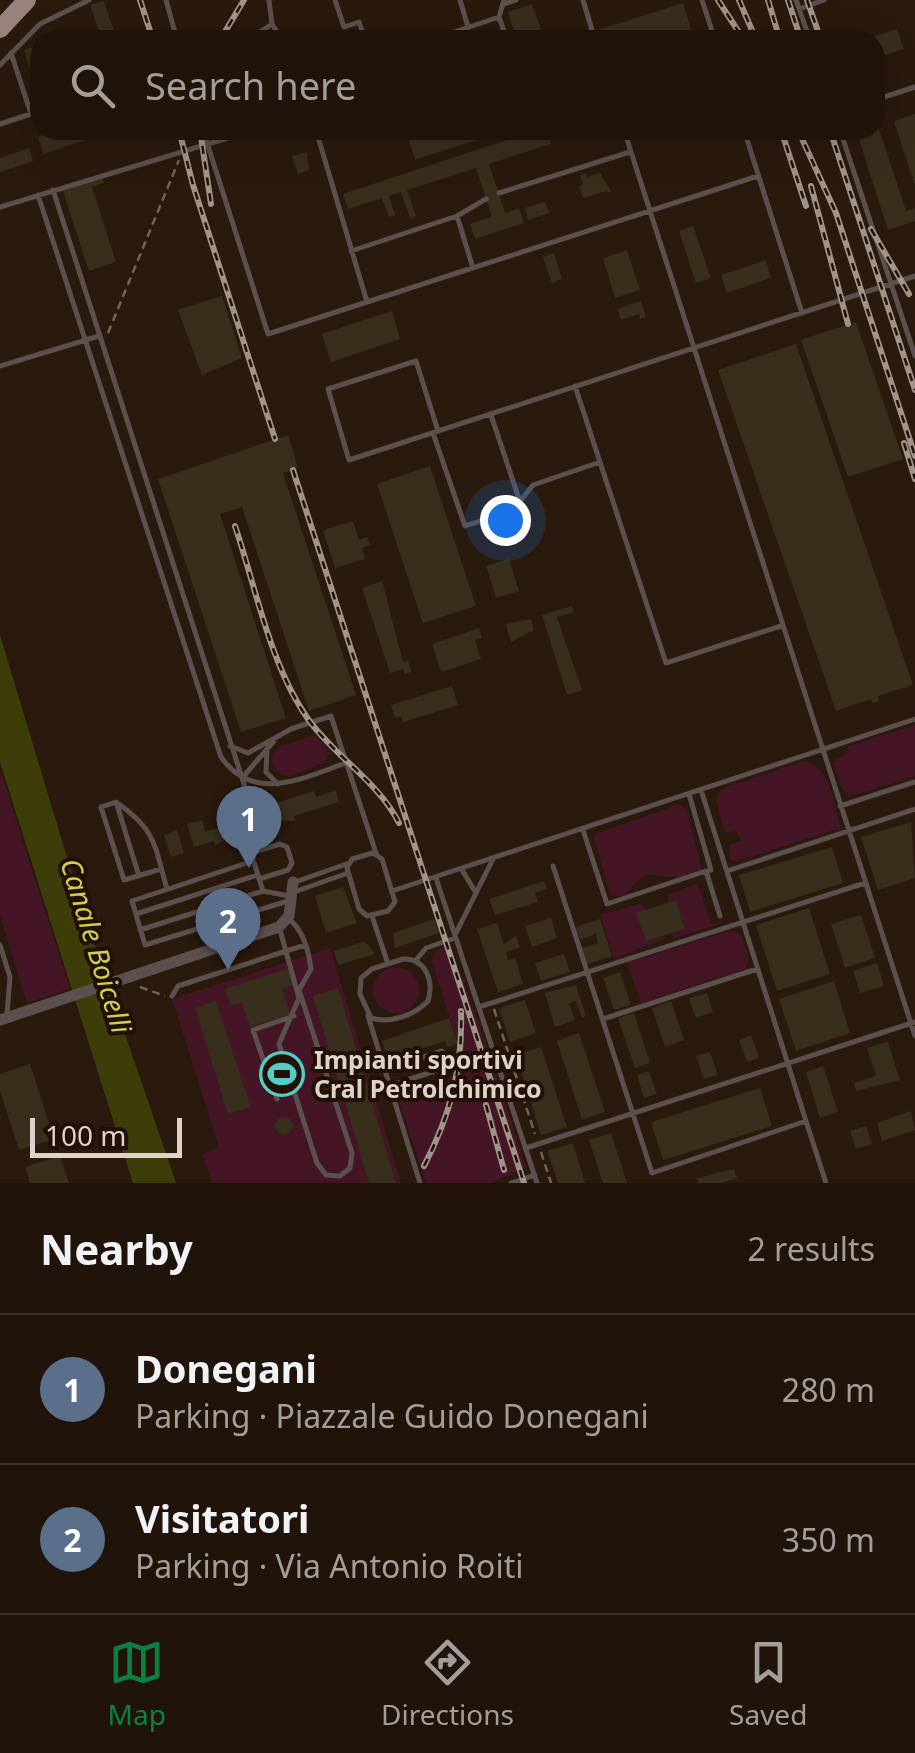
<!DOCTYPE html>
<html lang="en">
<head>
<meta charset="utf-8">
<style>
  :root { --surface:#20130a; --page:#2d2018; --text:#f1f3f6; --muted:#a29e9c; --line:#3d322b; --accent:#0b8043 }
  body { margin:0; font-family:"Noto Sans",sans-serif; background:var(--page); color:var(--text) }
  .scale { position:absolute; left:30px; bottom:25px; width:152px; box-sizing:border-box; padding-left:10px; border:5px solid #ded2ca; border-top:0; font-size:28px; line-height:35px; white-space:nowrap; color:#ded2ca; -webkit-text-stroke:8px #201005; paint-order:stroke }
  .you { position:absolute; left:505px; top:520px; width:35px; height:35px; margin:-25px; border:8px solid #fff; border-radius:50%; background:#1a73e8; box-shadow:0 0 0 15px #1a73e833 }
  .badge { display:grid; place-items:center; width:65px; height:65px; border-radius:50%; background:var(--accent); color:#fff; font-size:32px; font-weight:700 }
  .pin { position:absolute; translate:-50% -82px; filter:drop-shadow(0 2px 5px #0008) }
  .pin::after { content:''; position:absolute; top:52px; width:35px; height:30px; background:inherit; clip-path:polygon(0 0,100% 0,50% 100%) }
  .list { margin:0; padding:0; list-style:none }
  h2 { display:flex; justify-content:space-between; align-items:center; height:130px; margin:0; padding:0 40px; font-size:42px }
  h2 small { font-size:32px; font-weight:400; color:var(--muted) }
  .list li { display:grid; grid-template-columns:65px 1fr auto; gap:30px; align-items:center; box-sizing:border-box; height:150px; padding:0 40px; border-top:2px solid var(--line) }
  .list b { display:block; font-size:38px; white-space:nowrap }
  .list p { margin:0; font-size:32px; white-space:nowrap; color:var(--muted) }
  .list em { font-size:32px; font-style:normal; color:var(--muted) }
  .icon { flex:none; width:55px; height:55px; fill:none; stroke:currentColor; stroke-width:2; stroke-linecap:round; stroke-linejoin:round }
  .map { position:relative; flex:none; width:915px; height:1183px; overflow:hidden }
  .search { position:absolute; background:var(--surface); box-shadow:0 10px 40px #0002; left:30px; right:30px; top:30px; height:110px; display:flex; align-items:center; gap:25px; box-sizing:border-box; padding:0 35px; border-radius:30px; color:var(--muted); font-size:38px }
  .sheet { height:430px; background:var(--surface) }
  nav { display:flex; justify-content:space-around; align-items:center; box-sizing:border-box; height:140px; border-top:2px solid var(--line); background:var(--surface); font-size:28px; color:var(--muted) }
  nav a { display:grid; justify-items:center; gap:5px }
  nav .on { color:var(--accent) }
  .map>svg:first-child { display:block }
  .green { fill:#441525 }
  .water { fill:#3d3d09 }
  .building { fill:#382e1c }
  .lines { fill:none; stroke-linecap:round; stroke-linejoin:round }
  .path { stroke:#726358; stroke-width:2.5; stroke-dasharray:8 5; stroke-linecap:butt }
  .service { stroke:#5b504e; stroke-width:5 }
  .minor { stroke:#5b504e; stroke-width:11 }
  .primary { stroke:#99827e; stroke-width:18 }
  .rail-casing { stroke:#a09389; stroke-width:6 }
  .rail { stroke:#201005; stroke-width:2.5; stroke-dasharray:8; stroke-linecap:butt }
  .labels { text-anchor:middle; stroke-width:8; stroke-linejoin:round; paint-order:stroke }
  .poi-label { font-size:25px; font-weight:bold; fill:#ded2ca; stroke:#201005; text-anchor:start }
  .water-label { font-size:28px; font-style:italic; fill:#cfcf54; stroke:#201005 }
</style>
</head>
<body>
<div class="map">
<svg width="915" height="1183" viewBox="0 0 915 1183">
  <rect width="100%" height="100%" fill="#2a190d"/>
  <path class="green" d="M915 725V776L850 796 842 788 833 762 849 752 847 747Z
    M315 735 330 752 324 763 288 776 274 771 271 759 277 748Z
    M804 761C830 766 834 805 841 828L736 862 729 859 730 845 741 840 736 831 725 833 716 799 722 789Z
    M0 769 70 989 27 1003 0 916Z
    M679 804 687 811 702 869 678 878 646 874 623 896H611L593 835Z
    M702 882 698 885 711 924 731 920 675 938 670 934 685 928 676 901 668 902V895Z
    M642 903 646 910 637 913 646 941 663 936V939L614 959 600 915Z
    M732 930 741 935 749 959 745 969 641 1003 627 963Z
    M446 946C459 954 515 1134 526 1167L492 1183H426L397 1095 454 1076 459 1047 432 962 436 950Z
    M330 948 401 1183H212L203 1154 219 1147 172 999Z
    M373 990a23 23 0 1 1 46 0a23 23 0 1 1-46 0Z"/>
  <path class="water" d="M0 635 84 914 176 1183H133L0 762Z"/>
  <path class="building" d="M104 1 117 40H102L90 5Z
    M683 3 691 29 656 40H601L598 30Z
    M532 4 543 35 553 31 555 40H517L508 12Z
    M897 29 904 49 875 58V40L866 39Z
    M40 45V66L30 69 24 50Z
    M915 114V183H914L894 121Z
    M875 117 906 211 915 208V221L888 230 856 130H875Z
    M59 130H91L94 137 43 154 38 137Z
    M410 130H503V131L415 160 406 131Z
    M537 130H547L551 144 489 164 505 213 519 208 524 223 475 239 470 224 492 217 476 168 407 190 416 216 410 218 401 192 389 196 395 215 389 217 382 198 348 209 343 194Z
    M29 148 33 161 0 172V158Z
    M307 152 309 170 298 174 292 156Z
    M586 173 587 177 600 173 612 193 606 191 583 198 579 186 583 184 580 175Z
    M101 175 104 183 92 187 116 262 89 271 62 188Z
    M545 202 549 213 528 220 525 208Z
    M693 226 711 278 696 283 679 231Z
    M627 250 640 290 615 298 603 258Z
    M554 253 562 279 552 283 543 257Z
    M766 260 771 278 727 293 721 275Z
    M222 296 242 358 202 375 178 310Z
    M641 301 646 317 640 319 639 314 621 320 618 309Z
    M392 311 400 339 331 362 322 334Z
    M856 322 903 459 848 477 801 340Z
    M796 344 913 685 878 696 879 701 872 703 871 699 836 711 718 370Z
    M288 435 298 468 283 473 356 695 309 711 242 507 220 514 286 718 241 732 158 479Z
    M430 466 476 606 423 623 377 484Z
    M353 521 359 540 367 537 370 545 362 548 365 559 335 568 323 530Z
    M509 559 519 591 496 598 486 566Z
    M382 581 403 662 408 661 411 672 405 674 403 669 390 673 362 588Z
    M572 606 574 612 557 617 582 690 567 695 542 615Z
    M531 619 534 630 511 642 506 624Z
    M479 628 482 638 475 640 481 659 441 672 432 644Z
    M452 686 458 705 403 722 401 716 395 718 391 705Z
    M336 790 339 802 294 816 295 821H279L274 804 314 791 316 797Z
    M233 808 241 832 215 845 214 841 194 847 187 824 202 820 205 832 227 825 223 811Z
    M911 822 915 878 878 890 861 837Z
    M177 830 184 853 171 857 164 835Z
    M832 847 843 883 750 912 739 875Z
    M544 881 547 889 535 893 538 902 495 915 489 899Z
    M343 887 357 923 326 933 315 896Z
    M676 900 685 929 646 941 636 913Z
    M809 908 830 974 777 991 756 925Z
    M861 915 875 958 845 968 831 924Z
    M551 918 557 938 532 947 525 926Z
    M434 919 439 933 395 948 393 933Z
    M600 919 612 956 587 964 582 948 598 943 596 934 580 940 576 927Z
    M497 923 504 945 516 935 520 948 506 952 508 960 515 958 523 984 498 992 477 929Z
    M365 941 375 954 338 965 334 951Z
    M564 954 570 972 541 981 535 963Z
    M877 963 884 986 860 993 853 971Z
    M289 968 294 985 282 989 290 1014 250 1027 242 1002 231 1006 225 989Z
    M620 972 631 1005 614 1010 603 978Z
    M834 981 850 1033 796 1051 779 999Z
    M576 985 586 1016 582 1018 576 1001 569 1003 575 1020 555 1027 545 993Z
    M338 988 396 1183H369L313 996Z
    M707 993 713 1012 696 1018 689 998Z
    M525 1000 536 1033 510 1042 499 1008Z
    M216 1001 251 1107 228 1114 195 1008Z
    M671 1001 684 1040 665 1047 652 1008Z
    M634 1013 650 1063 635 1068 618 1018Z
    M449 1018 458 1044 447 1047 445 1041 388 1060 382 1041Z
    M579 1033 605 1112 582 1120 557 1041Z
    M751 1035 759 1058 747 1062 739 1040Z
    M888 1042 900 1080 856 1091 854 1083 876 1076 867 1048Z
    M541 1047 567 1127 541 1135 516 1055Z
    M710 1052 718 1075 704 1079 696 1056Z
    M30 1064 54 1139 19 1150 0 1091V1074Z
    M823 1066 838 1112 820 1118 806 1072Z
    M649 1071 657 1094 644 1098 637 1075Z
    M760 1088 772 1126 663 1160 651 1122Z
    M911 1111 915 1130 882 1141 877 1123Z
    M275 1126a9 9 0 1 1 18 0a9 9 0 1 1-18 0Z
    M866 1126 872 1144 856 1149 850 1131Z
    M611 1133 627 1183H603L589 1140Z
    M573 1143 585 1183H558L547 1151Z
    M60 1156 69 1183H30L25 1167Z
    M734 1169 737 1178 722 1183H698L697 1178Z"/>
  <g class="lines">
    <path class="path" d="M108 333 179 160
      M140 987 165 996
      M494 1009 535 1134
      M541 1152 551 1183"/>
    <path class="service" d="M166 0 177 40
      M335 0 344 27 359 22 365 40
      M460 0 468 27
      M504 0 499 17 507 40
      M583 0 595 40
      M702 0 715 40
      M796 0 810 40
      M504 4 516 0
      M799 9 824 0
      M272 24 282 40
      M248 40 272 24 269 0
      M431 40 499 17
      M0 65 40 24 89 0
      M875 100 915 87
      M0 124 31 114 11 53
      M203 130 268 334 367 302 316 130
      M624 130 915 1036
      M744 130 802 313
      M840 130 915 356
      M53 190 261 837
      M499 193 630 152
      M38 195 221 757C254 804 303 778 346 763
      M0 207 254 130
      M457 216 473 268
      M351 251 457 216 486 199
      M367 302 758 176
      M0 366 99 336
      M575 386 666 663 781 626
      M491 415 520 502
      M438 431 416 361 328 389 349 460 915 276
      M433 433 465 526 513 510 533 485 600 462
      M230 746 248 753 291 729 331 716 376 853
      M267 751 266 772 278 784
      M242 778 274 741
      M117 805 139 876
      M840 806 915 782
      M583 830 607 904 706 871 711 870 689 794
      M373 853 382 859 395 902 388 911 367 916 359 909 347 868 352 859Z
      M253 861 132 901 145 945 288 901
      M553 866 652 1173 806 1121 701 790
      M161 869 124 880 101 807 116 802C157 831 154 844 167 889
      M462 870 476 893
      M706 871 720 916
      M727 871 915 809
      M436 878 537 1183
      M295 882 349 863
      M263 891 289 896
      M392 891 915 719
      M294 892 348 873
      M136 914 257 875
      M372 916 388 964
      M140 930 263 891 251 853 280 844 287 847 292 863 288 870 259 879
      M280 930 299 998 279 1044 317 1163 326 1175 340 1176 350 1168 352 1153 299 990 311 969C309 952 303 928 288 919
      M456 933 493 859
      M0 945 10 977 7 1014
      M403 959C426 958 434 981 428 1001 415 1015 390 1024 371 1018L360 994 361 978 372 969Z
      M416 960 426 948 455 938
      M172 996 178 986 305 945
      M479 1007 865 883
      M368 1016 420 1183
      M603 1019 757 969
      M383 1070 442 1051 447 1067 389 1086
      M277 1099 253 1030 294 1016
      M806 1121 826 1183
      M526 1148 915 1022
      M511 1183 535 1175"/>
    <path class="minor" d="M0 1020 279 927 289 916 293 882"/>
    <path class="primary" d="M0 29 27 0"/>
    <g class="rail-casing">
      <path id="rail" d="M140 0 153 40
        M718 0 744 40
        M739 0 754 35
        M768 0 780 40
        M788 0 801 40
        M807 0 821 40
        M220 40 244 0
        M179 130 193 185 275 439
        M200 130 211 204
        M781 130 806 206
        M798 130 836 213 915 456
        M830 130 915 390
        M811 186 848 324
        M871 229 909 294
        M904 443 915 479
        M293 470 524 1183
        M235 526C256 588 270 665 308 719 335 757 378 781 399 823
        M486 1105 504 1170
        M424 1166C450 1116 463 1068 461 1011"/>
    </g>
    <use href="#rail" class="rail"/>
  </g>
  <defs>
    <g id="stadium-ring" transform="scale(2.25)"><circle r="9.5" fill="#201005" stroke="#55cdc6" stroke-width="1.5"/><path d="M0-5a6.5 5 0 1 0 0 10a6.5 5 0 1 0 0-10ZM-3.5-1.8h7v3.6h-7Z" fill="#55cdc6"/></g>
  </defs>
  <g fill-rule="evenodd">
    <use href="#stadium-ring" x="282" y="1074"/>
  </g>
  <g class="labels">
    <g class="poi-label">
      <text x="314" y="1069">Impianti sportivi<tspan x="314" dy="29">Cral Petrolchimico</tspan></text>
    </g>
    <g class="water-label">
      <text transform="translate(96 946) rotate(73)" y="10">Canale Boicelli</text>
    </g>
  </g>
</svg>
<div class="scale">100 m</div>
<div class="you"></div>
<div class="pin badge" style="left:249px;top:868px;background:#5c6f8a">1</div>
<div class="pin badge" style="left:228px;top:970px;background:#5c6f8a">2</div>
<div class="search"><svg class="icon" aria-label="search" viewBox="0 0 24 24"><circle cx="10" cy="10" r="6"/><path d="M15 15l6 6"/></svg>Search here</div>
</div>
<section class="sheet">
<h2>Nearby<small>2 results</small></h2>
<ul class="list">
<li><span class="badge" style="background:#5c6f8a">1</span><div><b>Donegani</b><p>Parking · Piazzale Guido Donegani</p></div><em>280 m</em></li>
<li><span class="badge" style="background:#5c6f8a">2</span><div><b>Visitatori</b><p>Parking · Via Antonio Roiti</p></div><em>350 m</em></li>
</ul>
</section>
<nav>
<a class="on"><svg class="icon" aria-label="map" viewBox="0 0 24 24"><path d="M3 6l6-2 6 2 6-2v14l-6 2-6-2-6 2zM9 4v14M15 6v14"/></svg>Map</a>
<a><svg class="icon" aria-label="directions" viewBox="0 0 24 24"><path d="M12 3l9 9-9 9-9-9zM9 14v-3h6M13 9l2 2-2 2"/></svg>Directions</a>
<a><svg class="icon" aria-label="saved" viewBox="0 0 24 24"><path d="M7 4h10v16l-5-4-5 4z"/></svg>Saved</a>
</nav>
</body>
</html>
